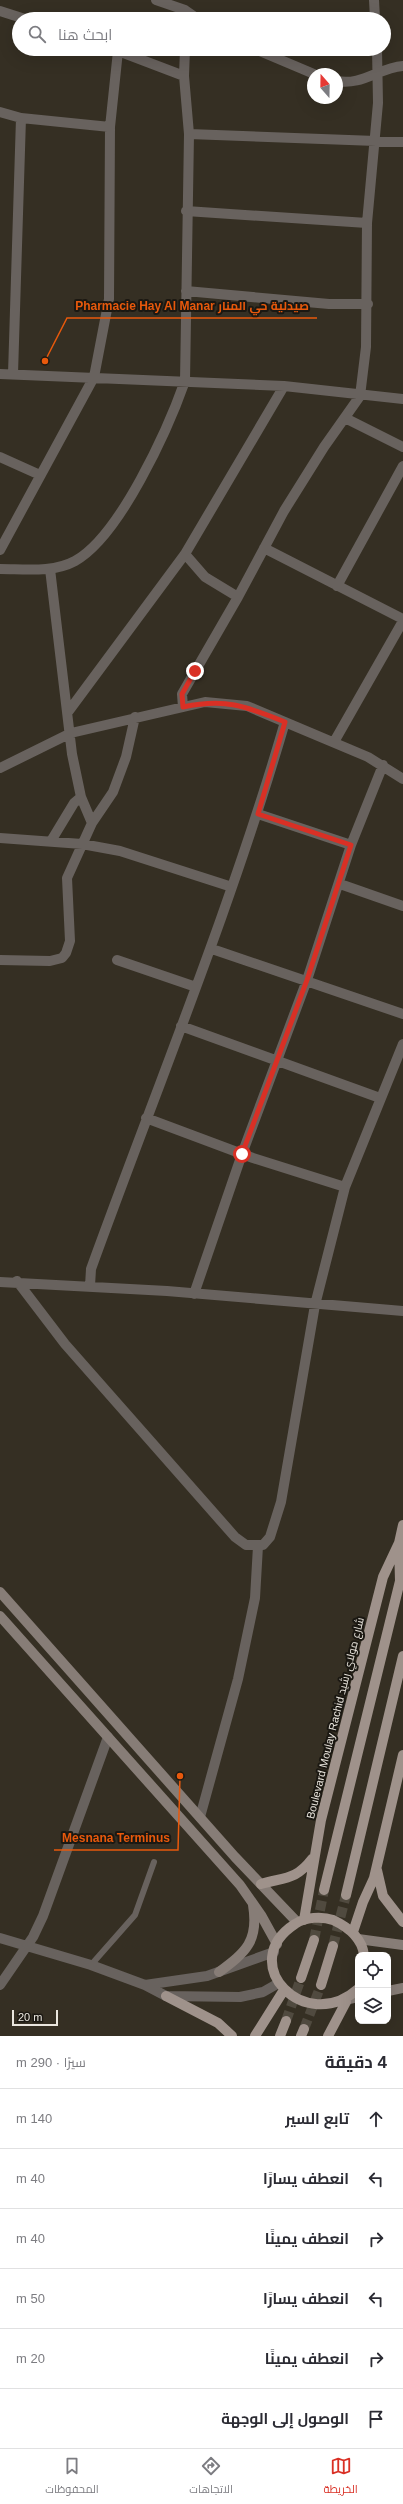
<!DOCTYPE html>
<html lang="ar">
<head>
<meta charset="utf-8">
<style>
  :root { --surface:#fff; --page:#f7f7f7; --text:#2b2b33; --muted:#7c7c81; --line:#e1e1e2; --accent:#d93025 }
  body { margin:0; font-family:Helvetica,Cairo,sans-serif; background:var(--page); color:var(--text); direction:rtl }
  .controls { position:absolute; right:12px; bottom:12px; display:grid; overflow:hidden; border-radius:8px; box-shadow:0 4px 16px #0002 }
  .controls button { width:36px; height:36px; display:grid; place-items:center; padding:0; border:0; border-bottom:1px solid var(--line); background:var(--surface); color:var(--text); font:20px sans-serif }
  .compass { position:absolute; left:307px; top:68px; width:36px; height:36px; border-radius:50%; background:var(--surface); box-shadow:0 4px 16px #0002; rotate:340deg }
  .scale { position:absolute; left:12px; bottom:10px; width:46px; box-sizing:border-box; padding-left:4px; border:2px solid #eae6de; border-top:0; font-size:11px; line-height:14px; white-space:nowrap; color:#eae6de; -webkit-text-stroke:3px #1b1812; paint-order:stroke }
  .stop { position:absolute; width:12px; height:12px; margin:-9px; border:3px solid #d93025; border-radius:50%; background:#fff }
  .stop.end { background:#d93025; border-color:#fff; box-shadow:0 1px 4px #0008 }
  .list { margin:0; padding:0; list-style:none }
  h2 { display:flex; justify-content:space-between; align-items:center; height:52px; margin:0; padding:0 16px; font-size:17px }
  h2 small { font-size:13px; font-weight:400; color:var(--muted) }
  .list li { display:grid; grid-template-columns:26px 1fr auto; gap:12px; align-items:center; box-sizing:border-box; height:60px; padding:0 16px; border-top:1px solid var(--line) }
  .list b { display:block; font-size:15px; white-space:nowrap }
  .list em { font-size:13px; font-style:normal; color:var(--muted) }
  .icon { flex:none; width:22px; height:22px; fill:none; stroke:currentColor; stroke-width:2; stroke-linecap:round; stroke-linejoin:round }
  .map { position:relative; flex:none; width:403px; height:2036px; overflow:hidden; direction:ltr }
  .search { position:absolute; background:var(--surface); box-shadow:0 4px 16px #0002; left:12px; right:12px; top:12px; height:44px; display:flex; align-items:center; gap:10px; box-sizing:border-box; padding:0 14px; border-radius:22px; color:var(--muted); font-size:15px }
  .sheet { height:412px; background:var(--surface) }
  nav { display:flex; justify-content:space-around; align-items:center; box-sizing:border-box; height:56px; border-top:1px solid var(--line); background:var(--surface); font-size:11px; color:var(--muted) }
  nav a { display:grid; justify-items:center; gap:2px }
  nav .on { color:var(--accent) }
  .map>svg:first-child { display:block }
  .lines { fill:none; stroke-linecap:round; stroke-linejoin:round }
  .primary-tunnel { stroke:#504a3f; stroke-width:10; stroke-dasharray:10 5; stroke-linecap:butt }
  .service { stroke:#68625e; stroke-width:6 }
  .minor { stroke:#68625e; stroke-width:10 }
  .secondary { stroke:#877d77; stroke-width:10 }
  .primary { stroke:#9f928b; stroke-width:10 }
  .route { stroke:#d93025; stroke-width:5 }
  .labels { text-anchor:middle; stroke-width:4; stroke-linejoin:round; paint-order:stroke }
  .street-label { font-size:11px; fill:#eae6de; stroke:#1b1812 }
  .leader { fill:none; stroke:#e8590c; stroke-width:1.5 }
  .callout-dot { fill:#e8590c; stroke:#1b1812; stroke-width:1.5 }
  .callout-label { font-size:12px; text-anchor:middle; font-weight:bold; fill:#e8590c; stroke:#1b1812; stroke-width:4; stroke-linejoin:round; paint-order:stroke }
</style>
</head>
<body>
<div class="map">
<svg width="403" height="2036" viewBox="0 0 403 2036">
  <rect width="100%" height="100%" fill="#352f23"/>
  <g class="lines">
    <path class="primary-tunnel" d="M314 1940 324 1890
      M333 1946 346 1895
      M286 2021 301 1978
      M304 2029 321 1985"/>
    <path class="service" d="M91 1965 135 1915 154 1862"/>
    <path class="minor" d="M156 0 185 10 198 19
      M374 0 375 19
      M0 11 25 19
      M113 49 184 76
      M255 49 314 74
      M337 81C361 86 379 68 403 66
      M0 112 21 118 110 127
      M189 134 403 142
      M186 211 367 223
      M186 291 329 304H368
      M0 374 284 386 403 399
      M13 374 21 118
      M345 418 403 447
      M0 457 40 475
      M264 548 403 619
      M0 550 94 377 109 299 110 127 118 51
      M185 554 205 577 238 597
      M0 569C24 569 53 573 75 561 120 536 168 429 185 381L189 134 184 76 185 49
      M337 586 403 466
      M183 707 182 694 238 597 284 511 324 447 360 396 366 347 367 223 378 103 377 49
      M68 712 185 554 284 386
      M334 742 403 621
      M0 768 71 733 205 702 247 706 368 757 403 779
      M258 814 351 845
      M92 823 113 792 126 757 135 717
      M0 838 82 844 120 851 232 887
      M51 841 74 803 81 797
      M340 884 403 906
      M212 949 403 1014
      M0 960 50 961 62 958 66 953 70 941 67 878 92 823 81 797 72 754 50 569
      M117 960 196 987
      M181 1026 380 1098
      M146 1118 253 1158 345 1187
      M17 1281 65 1344 235 1537 246 1545H263L270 1537 281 1502 315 1305 345 1187 403 1044
      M0 1282 167 1291 403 1311
      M90 1286 91 1269C157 1087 231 908 285 722
      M194 1294 242 1154 307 980 351 845 383 765
      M200 1817 238 1679 255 1598 258 1546
      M0 1938 91 1965 145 1985 166 1996 240 1997 263 1992 277 1984
      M0 1985 33 1937 43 1916 108 1737
      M145 1985 207 1976 274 1952"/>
    <path class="secondary" d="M0 1592 235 1857 297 1922
      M0 1616 240 1885 261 1915 277 1944
      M358 1939 403 1945
      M219 1972C246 1952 259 1941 253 1905
      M388 1991 403 1988
      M349 1999 358 1997"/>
    <path class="primary" d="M377 1870 383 1896 403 1922
      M261 1884C285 1877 296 1880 312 1859
      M324 1890 400 1581 399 1545
      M346 1895 403 1656
      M304 1920 321 1820 383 1577 399 1543 403 1525
      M353 1932 363 1902 374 1878 403 1755
      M301 1978 314 1940
      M321 1985 333 1946
      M358 1989C305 2036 235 1963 295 1924 305 1917 322 1916 333 1920 348 1927 362 1938 364 1955
      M166 1996 218 2023 232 2036
      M255 2036 282 1993
      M280 2036 286 2021
      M301 2036 304 2029
      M328 2036 346 2002"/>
  </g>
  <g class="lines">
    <path class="route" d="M195 671 182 694 183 707C226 698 245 706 285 722L258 814 351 845 307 980 242 1154"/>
  </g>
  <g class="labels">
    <g class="street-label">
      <text transform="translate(335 1718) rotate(-76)" y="4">Boulevard Moulay Rachid شارع مولاي رشيد</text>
    </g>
  </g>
  <path class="leader" d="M45 361L67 318H317M180 1776L178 1850H54"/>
  <g class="callout-dot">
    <circle cx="45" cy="361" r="4"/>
    <circle cx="180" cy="1776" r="4"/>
  </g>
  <g class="callout-label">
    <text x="192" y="310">Pharmacie Hay Al Manar صيدلية حي المنار</text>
    <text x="116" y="1842">Mesnana Terminus</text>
  </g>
</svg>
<div class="controls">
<button><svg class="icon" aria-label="locate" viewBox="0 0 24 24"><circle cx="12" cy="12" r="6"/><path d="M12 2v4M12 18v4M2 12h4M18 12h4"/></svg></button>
<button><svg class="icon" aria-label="layers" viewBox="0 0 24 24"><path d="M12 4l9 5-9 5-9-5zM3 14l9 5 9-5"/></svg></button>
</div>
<svg class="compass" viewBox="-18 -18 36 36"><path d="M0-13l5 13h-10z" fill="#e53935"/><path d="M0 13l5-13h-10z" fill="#7c7c81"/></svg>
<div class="scale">20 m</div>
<div class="stop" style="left:242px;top:1154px"></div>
<div class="stop end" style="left:195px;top:671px"></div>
<div class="search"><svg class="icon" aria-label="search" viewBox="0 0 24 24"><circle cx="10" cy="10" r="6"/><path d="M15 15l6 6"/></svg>ابحث هنا</div>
</div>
<section class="sheet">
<h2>4 دقيقة<small>سيرًا · 290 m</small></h2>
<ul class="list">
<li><svg class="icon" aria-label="ahead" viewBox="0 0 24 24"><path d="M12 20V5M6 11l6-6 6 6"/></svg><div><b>تابع السير</b></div><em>140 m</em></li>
<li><svg class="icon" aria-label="left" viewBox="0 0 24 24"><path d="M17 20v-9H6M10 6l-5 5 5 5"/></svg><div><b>انعطف يسارًا</b></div><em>40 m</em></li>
<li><svg class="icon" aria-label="right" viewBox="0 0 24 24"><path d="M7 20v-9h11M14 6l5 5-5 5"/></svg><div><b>انعطف يمينًا</b></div><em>40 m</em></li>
<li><svg class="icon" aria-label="left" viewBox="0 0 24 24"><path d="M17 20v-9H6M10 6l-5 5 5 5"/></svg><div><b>انعطف يسارًا</b></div><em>50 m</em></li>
<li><svg class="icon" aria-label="right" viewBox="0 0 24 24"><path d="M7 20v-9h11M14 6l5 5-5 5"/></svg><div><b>انعطف يمينًا</b></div><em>20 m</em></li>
<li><svg class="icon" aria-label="arrive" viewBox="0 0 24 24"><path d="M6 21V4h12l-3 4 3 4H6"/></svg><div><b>الوصول إلى الوجهة</b></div></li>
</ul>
</section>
<nav>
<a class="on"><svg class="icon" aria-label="map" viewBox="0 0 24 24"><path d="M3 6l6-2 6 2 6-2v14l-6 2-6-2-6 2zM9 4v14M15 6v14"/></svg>الخريطة</a>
<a><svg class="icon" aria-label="directions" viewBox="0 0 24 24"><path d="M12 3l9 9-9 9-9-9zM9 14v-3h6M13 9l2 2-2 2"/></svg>الاتجاهات</a>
<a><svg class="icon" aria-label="saved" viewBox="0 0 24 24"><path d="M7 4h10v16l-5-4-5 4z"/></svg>المحفوظات</a>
</nav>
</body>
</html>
